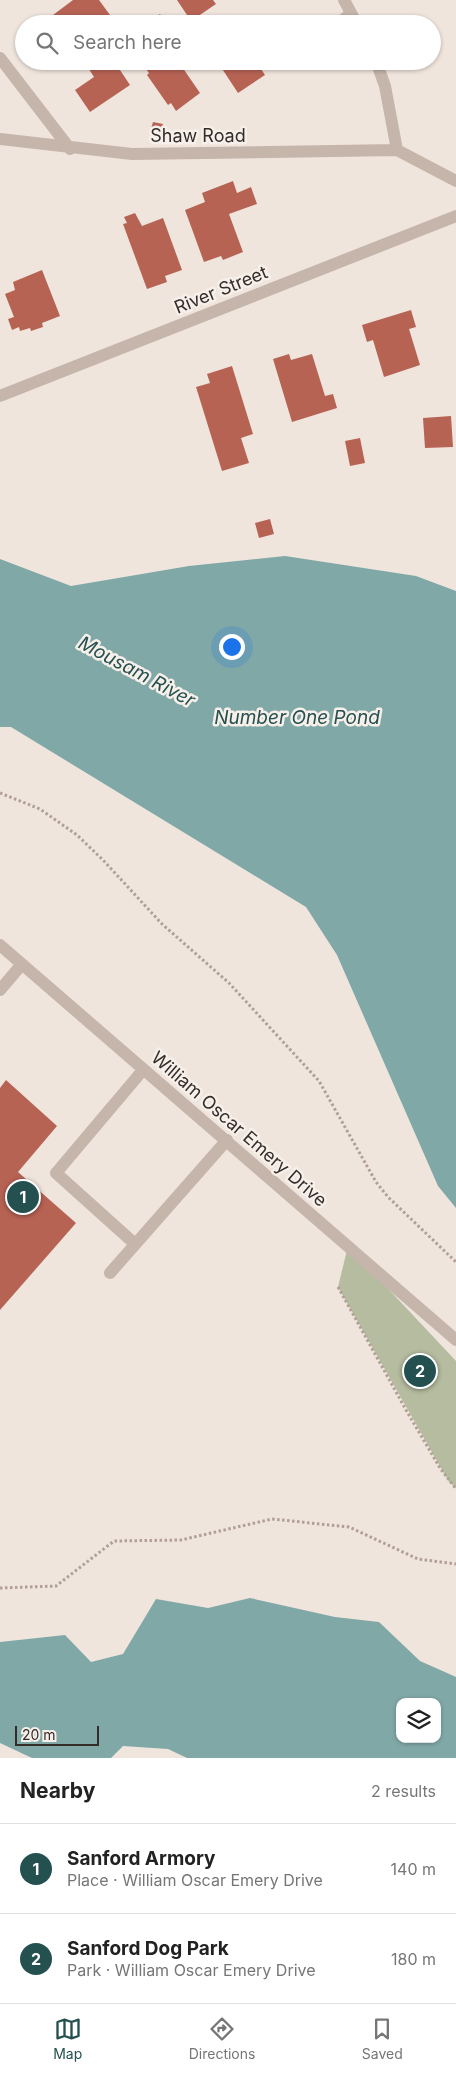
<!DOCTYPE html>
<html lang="en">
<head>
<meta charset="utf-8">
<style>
  :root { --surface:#fff; --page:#f6f6f6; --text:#222; --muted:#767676; --line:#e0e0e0; --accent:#245050 }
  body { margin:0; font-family:Inter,sans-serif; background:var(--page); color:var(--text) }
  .controls { position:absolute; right:15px; bottom:15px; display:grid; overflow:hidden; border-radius:10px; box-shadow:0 1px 4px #0004 }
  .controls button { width:45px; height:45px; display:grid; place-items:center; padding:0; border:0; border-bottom:1px solid var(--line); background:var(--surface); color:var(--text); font:25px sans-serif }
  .scale { position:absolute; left:15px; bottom:12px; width:84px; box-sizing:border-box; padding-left:5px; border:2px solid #342c29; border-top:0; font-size:14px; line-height:18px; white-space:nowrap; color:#342c29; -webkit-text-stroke:4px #f7efe9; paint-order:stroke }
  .you { position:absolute; left:231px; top:646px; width:18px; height:18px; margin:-12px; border:4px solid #fff; border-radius:50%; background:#1a73e8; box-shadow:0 0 0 8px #1a73e833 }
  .badge { display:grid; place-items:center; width:32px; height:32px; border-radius:50%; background:var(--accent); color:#fff; font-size:16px; font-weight:700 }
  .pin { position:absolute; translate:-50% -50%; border:2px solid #fff; box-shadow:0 1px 5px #0006 }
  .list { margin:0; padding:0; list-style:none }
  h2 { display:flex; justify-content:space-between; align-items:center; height:65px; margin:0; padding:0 20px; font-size:21px }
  h2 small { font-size:16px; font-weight:400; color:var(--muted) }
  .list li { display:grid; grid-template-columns:32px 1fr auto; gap:15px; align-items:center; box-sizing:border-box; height:90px; padding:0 20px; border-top:1px solid var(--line) }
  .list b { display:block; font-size:19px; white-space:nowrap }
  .list p { margin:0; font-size:16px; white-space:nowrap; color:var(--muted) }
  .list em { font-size:16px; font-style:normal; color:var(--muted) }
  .icon { flex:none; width:28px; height:28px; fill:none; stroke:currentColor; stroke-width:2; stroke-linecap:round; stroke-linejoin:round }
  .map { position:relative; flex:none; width:456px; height:1758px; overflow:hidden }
  .search { position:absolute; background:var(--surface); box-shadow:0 1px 4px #0004; left:15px; right:15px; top:15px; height:55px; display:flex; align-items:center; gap:12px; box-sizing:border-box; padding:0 18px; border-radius:28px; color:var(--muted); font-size:19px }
  .sheet { height:245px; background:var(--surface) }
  nav { display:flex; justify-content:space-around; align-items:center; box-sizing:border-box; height:70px; border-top:1px solid var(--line); background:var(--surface); font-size:14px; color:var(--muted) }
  nav a { display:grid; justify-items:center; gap:2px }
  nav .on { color:var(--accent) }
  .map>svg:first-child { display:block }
  .green { fill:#b5bc9f }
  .water { fill:#80a8a7; fill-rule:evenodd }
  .building { fill:#b76354 }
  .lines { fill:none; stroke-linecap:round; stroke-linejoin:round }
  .path { stroke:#b19f95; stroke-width:3; stroke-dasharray:2.5 2.5; stroke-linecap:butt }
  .minor { stroke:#c5b5ab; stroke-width:12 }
  .labels { text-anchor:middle; stroke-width:5; stroke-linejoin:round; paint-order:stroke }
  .street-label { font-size:18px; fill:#342c29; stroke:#f7efe9 }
  .water-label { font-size:19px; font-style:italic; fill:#245050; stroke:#f7efe9 }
</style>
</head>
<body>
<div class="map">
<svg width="456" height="1758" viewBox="0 0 456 1758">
  <rect width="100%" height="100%" fill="#efe5dd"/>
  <path class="green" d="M348 1246 456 1361V1488L449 1482 338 1287Z"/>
  <path class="water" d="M285 556 416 576 456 591V1208L438 1186 337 955 306 907 11 727H0V559L71 586 189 566Z
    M250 1598 335 1617 379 1622 420 1661 456 1677V1758H187L168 1749 123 1746 111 1758H32L0 1743V1642L65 1635 91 1662 123 1654 156 1599 208 1608ZM400 1702H437V1739H400Z"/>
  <path class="building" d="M73 0H99L110 15 98 24H59L53 15Z
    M177 0H213L216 4 191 21Z
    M160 14 167 24H147Z
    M88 61H114L130 85 90 112 75 90 94 77 85 63Z
    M148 61H178L200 93 176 111 171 103 168 105 147 75 149 73 143 65Z
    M217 61H256L265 75 238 93Z
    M153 122 163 124 160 134 150 132Z
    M233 181 237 193 251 187 257 204 229 214 243 252 223 260 221 256 204 262 185 210 205 202 202 193Z
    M135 213 142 226 163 218 182 270 165 276 167 282 147 289 123 224 127 223 124 217Z
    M42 270 60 316 42 323 43 327 31 331 30 328 20 331 19 327 12 330 8 319 14 317 5 294 15 290 13 282Z
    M411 310 416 327 409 329 420 365 384 377 373 340 367 342 362 325Z
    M289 354 291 360 312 354 325 396 333 394 337 408 292 422 273 359Z
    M232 366 253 434 241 438 249 463 222 471 196 387 210 383 207 374Z
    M451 416 453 447 425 448 423 418Z
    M360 438 365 463 350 466 345 441Z
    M270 519 274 534 259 538 255 523Z
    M6 1080 57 1126 18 1172 76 1223 0 1310V1088Z"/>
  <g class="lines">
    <path class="path" d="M0 793 40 809 77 835 103 860 162 924 229 983 319 1081 376 1182 388 1197 456 1262
      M338 1287 406 1410 440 1468 456 1489
      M0 1588 56 1586 114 1541 181 1540 272 1519 349 1527 418 1559 456 1564"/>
    <path class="minor" d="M344 0 357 24
      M338 24 351 13
      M0 58 70 149
      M376 61 385 86 397 150
      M0 139 132 154 397 150 456 181
      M0 396 456 216
      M0 945 456 1340
      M0 990 22 964
      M135 1244 56 1173 143 1070
      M110 1273 227 1140"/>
  </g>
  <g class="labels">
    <g class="street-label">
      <text x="198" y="142">Shaw Road</text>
      <text transform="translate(221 290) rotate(-22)" y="6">River Street</text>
      <text transform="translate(239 1129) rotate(41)" y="6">William Oscar Emery Drive</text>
    </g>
    <g class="water-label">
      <text transform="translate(137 671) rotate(28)" y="7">Mousam River</text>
      <text x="297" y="724">Number One Pond</text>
    </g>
  </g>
</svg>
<div class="controls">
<button><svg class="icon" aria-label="layers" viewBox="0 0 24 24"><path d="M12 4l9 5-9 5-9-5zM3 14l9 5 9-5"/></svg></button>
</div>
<div class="scale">20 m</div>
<div class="you"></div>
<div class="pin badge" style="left:23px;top:1197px">1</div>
<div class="pin badge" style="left:420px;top:1371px">2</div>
<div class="search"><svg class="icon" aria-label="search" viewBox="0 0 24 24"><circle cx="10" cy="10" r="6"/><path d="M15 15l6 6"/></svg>Search here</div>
</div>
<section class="sheet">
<h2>Nearby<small>2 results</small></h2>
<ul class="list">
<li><span class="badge">1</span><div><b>Sanford Armory</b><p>Place · William Oscar Emery Drive</p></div><em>140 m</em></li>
<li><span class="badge">2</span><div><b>Sanford Dog Park</b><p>Park · William Oscar Emery Drive</p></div><em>180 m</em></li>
</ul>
</section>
<nav>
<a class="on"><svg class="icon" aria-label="map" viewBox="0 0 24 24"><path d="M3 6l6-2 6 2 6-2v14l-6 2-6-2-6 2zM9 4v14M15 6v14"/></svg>Map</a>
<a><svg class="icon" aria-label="directions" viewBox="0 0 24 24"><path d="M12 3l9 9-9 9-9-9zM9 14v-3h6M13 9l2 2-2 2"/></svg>Directions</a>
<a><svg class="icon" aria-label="saved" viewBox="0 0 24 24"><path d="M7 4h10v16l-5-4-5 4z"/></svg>Saved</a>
</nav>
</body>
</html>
